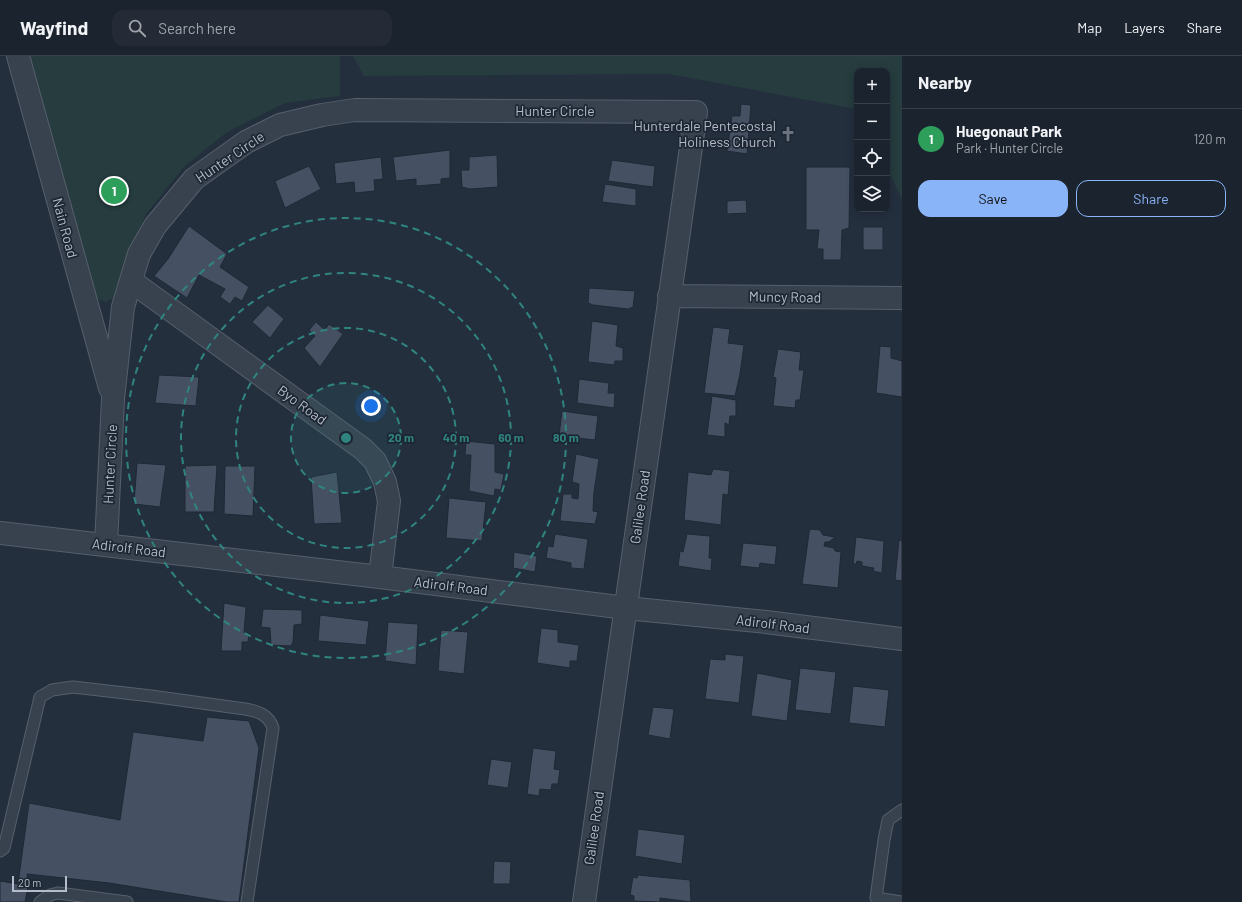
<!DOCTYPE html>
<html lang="en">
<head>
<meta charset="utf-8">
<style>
  :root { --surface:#1b232e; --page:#242b36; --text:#f1f3f6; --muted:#a0a4aa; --line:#39404a; --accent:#8ab4f8 }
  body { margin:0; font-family:Barlow,sans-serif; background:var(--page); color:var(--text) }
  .controls { position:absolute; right:12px; top:12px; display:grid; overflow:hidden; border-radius:8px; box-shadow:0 2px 10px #0003 }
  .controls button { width:36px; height:36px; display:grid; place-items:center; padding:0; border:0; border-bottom:1px solid var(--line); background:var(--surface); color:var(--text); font:20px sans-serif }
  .scale { position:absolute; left:12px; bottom:10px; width:55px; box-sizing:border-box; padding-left:4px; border:2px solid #b4bcc9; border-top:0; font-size:11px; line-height:14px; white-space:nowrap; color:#b4bcc9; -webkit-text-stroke:3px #1d2633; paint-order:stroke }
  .you { position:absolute; left:371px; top:350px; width:14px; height:14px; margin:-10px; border:3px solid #fff; border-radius:50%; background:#1a73e8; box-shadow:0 0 0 6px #1a73e833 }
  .badge { display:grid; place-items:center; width:26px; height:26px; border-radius:50%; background:var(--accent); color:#fff; font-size:13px; font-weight:700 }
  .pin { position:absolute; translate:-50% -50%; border:2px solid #fff; box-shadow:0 1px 4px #0006 }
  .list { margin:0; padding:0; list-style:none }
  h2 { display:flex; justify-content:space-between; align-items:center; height:52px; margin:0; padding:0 16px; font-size:17px }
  h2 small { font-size:13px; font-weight:400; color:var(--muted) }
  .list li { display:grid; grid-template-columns:26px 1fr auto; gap:12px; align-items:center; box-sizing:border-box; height:60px; padding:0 16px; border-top:1px solid var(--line) }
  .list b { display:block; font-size:15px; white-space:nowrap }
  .list p { margin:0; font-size:13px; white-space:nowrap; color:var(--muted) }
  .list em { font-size:13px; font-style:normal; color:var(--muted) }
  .actions { display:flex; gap:8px; padding:12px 16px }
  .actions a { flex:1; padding:9px 0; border:1px solid var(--accent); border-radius:12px; text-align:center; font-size:14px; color:var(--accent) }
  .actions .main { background:var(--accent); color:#111 }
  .icon { flex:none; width:22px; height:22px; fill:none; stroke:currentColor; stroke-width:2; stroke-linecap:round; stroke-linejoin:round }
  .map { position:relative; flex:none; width:902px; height:846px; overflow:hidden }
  header { display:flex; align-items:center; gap:24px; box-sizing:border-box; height:56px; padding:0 20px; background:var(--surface); border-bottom:1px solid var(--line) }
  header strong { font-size:19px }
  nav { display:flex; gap:22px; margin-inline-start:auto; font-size:14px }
  .search { width:280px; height:36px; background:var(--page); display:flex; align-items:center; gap:10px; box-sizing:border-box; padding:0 14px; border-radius:12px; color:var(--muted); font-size:15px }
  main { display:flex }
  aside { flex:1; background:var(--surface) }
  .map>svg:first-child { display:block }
  .green { fill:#263c3f }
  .building { fill:#455162; stroke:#1f2835 }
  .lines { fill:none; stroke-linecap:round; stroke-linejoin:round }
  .service-casing { stroke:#565f6c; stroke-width:13 }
  .minor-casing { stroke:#565f6c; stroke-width:24 }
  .service { stroke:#38414e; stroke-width:11 }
  .minor { stroke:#38414e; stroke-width:22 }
  .ring { fill:none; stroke:#308480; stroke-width:2; stroke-dasharray:7 5 }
  .labels { text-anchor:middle; stroke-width:3.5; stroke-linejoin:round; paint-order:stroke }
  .street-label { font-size:14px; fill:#b4bcc9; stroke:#1d2633 }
  .poi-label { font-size:14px; fill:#b4bcc9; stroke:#1d2633; text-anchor:end }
  .centre { fill:#308480; stroke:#1d2633; stroke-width:2 }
  .ring-label { font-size:12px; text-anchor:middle; font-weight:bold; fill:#308480; stroke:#1d2633; stroke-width:3.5; stroke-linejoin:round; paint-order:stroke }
</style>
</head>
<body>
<header>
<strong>Wayfind</strong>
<div class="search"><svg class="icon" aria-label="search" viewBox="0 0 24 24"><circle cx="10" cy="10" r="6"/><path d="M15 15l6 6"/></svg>Search here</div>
<nav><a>Map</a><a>Layers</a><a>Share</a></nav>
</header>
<main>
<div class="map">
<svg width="902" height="846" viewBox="0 0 902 846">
  <rect width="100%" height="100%" fill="#242f3e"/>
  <path class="green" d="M28 0H340V40L285 47 227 76 184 111 146 158 120 221 119 239 106 246 90 241Z
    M353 0H902V143L887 113V15H857V54L856 53 669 18 364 20Z"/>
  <path class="building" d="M741 48 751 49 747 98 727 95 732 60H740Z
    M450 94V122L441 123V128L416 130V123L396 125 393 101Z
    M497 99 498 131 470 133 462 131 461 114H469V101Z
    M381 101 383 123 374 124 375 135 355 137 354 126 336 128 334 107Z
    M612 104 655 110 653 131 608 125Z
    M309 110 321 133 285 152 275 125Z
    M806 111H850L849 172 842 174 841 204H823V193H817L819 174H806Z
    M605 128 636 133V150L602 146Z
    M746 144 747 157 727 158V145Z
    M189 170 227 198 220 211 249 231 242 245 235 241 230 248 220 241 225 233 199 219 187 242 154 220 168 203Z
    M863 171H883V194H863Z
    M589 232 635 235 633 251 628 253 593 249 588 247Z
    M268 249 284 263 270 282 252 266Z
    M592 265 618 269 616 290 623 292V305H615L614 309 588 306Z
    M316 266 325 274 329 268 343 278 320 311 304 292 315 280 309 274Z
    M713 271 730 273 728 287 744 289 740 318 735 340 704 337Z
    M880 290 891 291V302L902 305V341L876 337Z
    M778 293 801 296 799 314H804L800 344H796L795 352 773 350 776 322 773 321Z
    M159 319 199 321 196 350 155 347Z
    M579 323 609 327 608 337H615L614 352 577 347Z
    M712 340 736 344V360H730L729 369 725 367V381L707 379Z
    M562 355 598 360 595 384 559 380Z
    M466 385 495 388V416L504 418 501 434 495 433 494 440 469 435 471 399H465Z
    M576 398 599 403 594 436 593 455 598 456 595 468 560 465 563 438H572V442L578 443 579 428 572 426Z
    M137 407 166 409 160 451 134 448Z
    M217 409 214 456H185V410Z
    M225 410H255L253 460 224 458Z
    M713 413 730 415 728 439 723 438 721 469 684 464 688 416 711 419Z
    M337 416 342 467 314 468 311 421Z
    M449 442 486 446 482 485 446 482Z
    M810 473 820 474 823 479 835 481 829 486H825L824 490 834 492 835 495 841 496 838 532 802 528 809 477Z
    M555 478 588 483 584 513 571 512V507L546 502 548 490 553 491Z
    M687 478 710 480 709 502H712L711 515 678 510 680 495 683 496Z
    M856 481 884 485 882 517 873 515 874 512 862 510V506L857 505 856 508H853Z
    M899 484 902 485V525L895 524Z
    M743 487 777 490 775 509 760 507 759 512 740 510Z
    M514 496 537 500 535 516 513 512Z
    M224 547 246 551 244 577H249L248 586H242V595H221Z
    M263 553 302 554V568L294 569 293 586 291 590 271 589 270 572 261 571Z
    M320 559 369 565 366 589 318 585Z
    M388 566 418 568 416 609 385 605Z
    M541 572 558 574V586L579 589 577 605H570V612L537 607Z
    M441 574 468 576 464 618 438 615Z
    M725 598 744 600 739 647 705 643 710 603 725 604Z
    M800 612 836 616 831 658 795 654Z
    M757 617 792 624 787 665 751 660Z
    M853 630 889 634 885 671 849 667Z
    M653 651 674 653 670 683 648 679Z
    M207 661 249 665 259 692 239 846H227L109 827 27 818 28 831 25 846H0V825L18 828 29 747 120 764 133 676 203 685Z
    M533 692 556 695 554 713 560 714 558 728H552L551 734 540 733 539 740 527 738Z
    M491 703 512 706 508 732 487 729Z
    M638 773 685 779 682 808 635 800Z
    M494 805 511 806 510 828H493Z
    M638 819 690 824 691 846 660 842V846L634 845V840L630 839 633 821 637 822Z"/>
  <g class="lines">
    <g class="service-casing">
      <path id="service" d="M0 795 4 792 40 641 52 634 73 631 151 640 245 653C258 655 269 659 273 672L247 846
        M40 846 50 839 58 837 127 846
        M901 846 876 842 884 784 888 764 902 754"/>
    </g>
    <g class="minor-casing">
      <path id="minor" d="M18 0 110 332
        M131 225 363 393 375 405 385 426 389 445 380 521
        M669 240 902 242
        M0 477 380 521 626 552 766 566 902 583
        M106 489 113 343 123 251 139 198 155 170 194 123 246 86 280 69 322 59 355 54 696 56 584 846"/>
    </g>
    <use href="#service" class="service"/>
    <use href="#minor" class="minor"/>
  </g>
  <circle cx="346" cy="382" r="55" fill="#308480" fill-opacity=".12"/>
  <g class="ring">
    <circle cx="346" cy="382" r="55"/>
    <circle cx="346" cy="382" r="110"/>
    <circle cx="346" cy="382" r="165"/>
    <circle cx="346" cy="382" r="220"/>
  </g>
  <defs>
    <g id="church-bare" transform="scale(1.2)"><path d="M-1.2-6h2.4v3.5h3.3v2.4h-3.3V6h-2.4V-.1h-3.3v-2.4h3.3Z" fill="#6b7280" stroke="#1d2633" stroke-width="2.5" paint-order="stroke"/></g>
  </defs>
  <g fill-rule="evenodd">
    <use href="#church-bare" x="788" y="78"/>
  </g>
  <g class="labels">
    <g class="street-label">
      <text x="555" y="60">Hunter Circle</text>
      <text transform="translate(230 101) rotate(-34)" y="5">Hunter Circle</text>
      <text transform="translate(65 172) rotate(75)" y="5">Nain Road</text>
      <text transform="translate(785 241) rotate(1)" y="5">Muncy Road</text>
      <text transform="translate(302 349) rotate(36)" y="5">Byo Road</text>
      <text transform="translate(110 408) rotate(-87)" y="5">Hunter Circle</text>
      <text transform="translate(640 451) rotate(-82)" y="5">Galilee Road</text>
      <text transform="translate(129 492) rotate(7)" y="5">Adirolf Road</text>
      <text transform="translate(451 530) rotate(7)" y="5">Adirolf Road</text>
      <text transform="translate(773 568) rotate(7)" y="5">Adirolf Road</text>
      <text transform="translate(594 772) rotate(-82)" y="5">Galilee Road</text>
    </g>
    <g class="poi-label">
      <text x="776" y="75">Hunterdale Pentecostal<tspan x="776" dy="16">Holiness Church</tspan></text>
    </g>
  </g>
  <circle cx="346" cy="382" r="6" class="centre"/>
  <g class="ring-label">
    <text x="401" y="386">20 m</text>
    <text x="456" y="386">40 m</text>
    <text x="511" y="386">60 m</text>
    <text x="566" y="386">80 m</text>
  </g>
</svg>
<div class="controls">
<button>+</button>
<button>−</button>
<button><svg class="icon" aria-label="locate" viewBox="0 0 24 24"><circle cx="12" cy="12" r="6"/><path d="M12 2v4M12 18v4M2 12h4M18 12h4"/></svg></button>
<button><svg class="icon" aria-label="layers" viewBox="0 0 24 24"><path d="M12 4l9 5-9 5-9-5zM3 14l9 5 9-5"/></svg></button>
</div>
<div class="scale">20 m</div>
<div class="you"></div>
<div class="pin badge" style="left:114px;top:135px;background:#2e9e5b">1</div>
</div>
<aside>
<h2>Nearby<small></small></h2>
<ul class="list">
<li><span class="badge" style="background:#2e9e5b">1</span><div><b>Huegonaut Park</b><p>Park · Hunter Circle</p></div><em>120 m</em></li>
</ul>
<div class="actions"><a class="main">Save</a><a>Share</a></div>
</aside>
</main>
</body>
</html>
